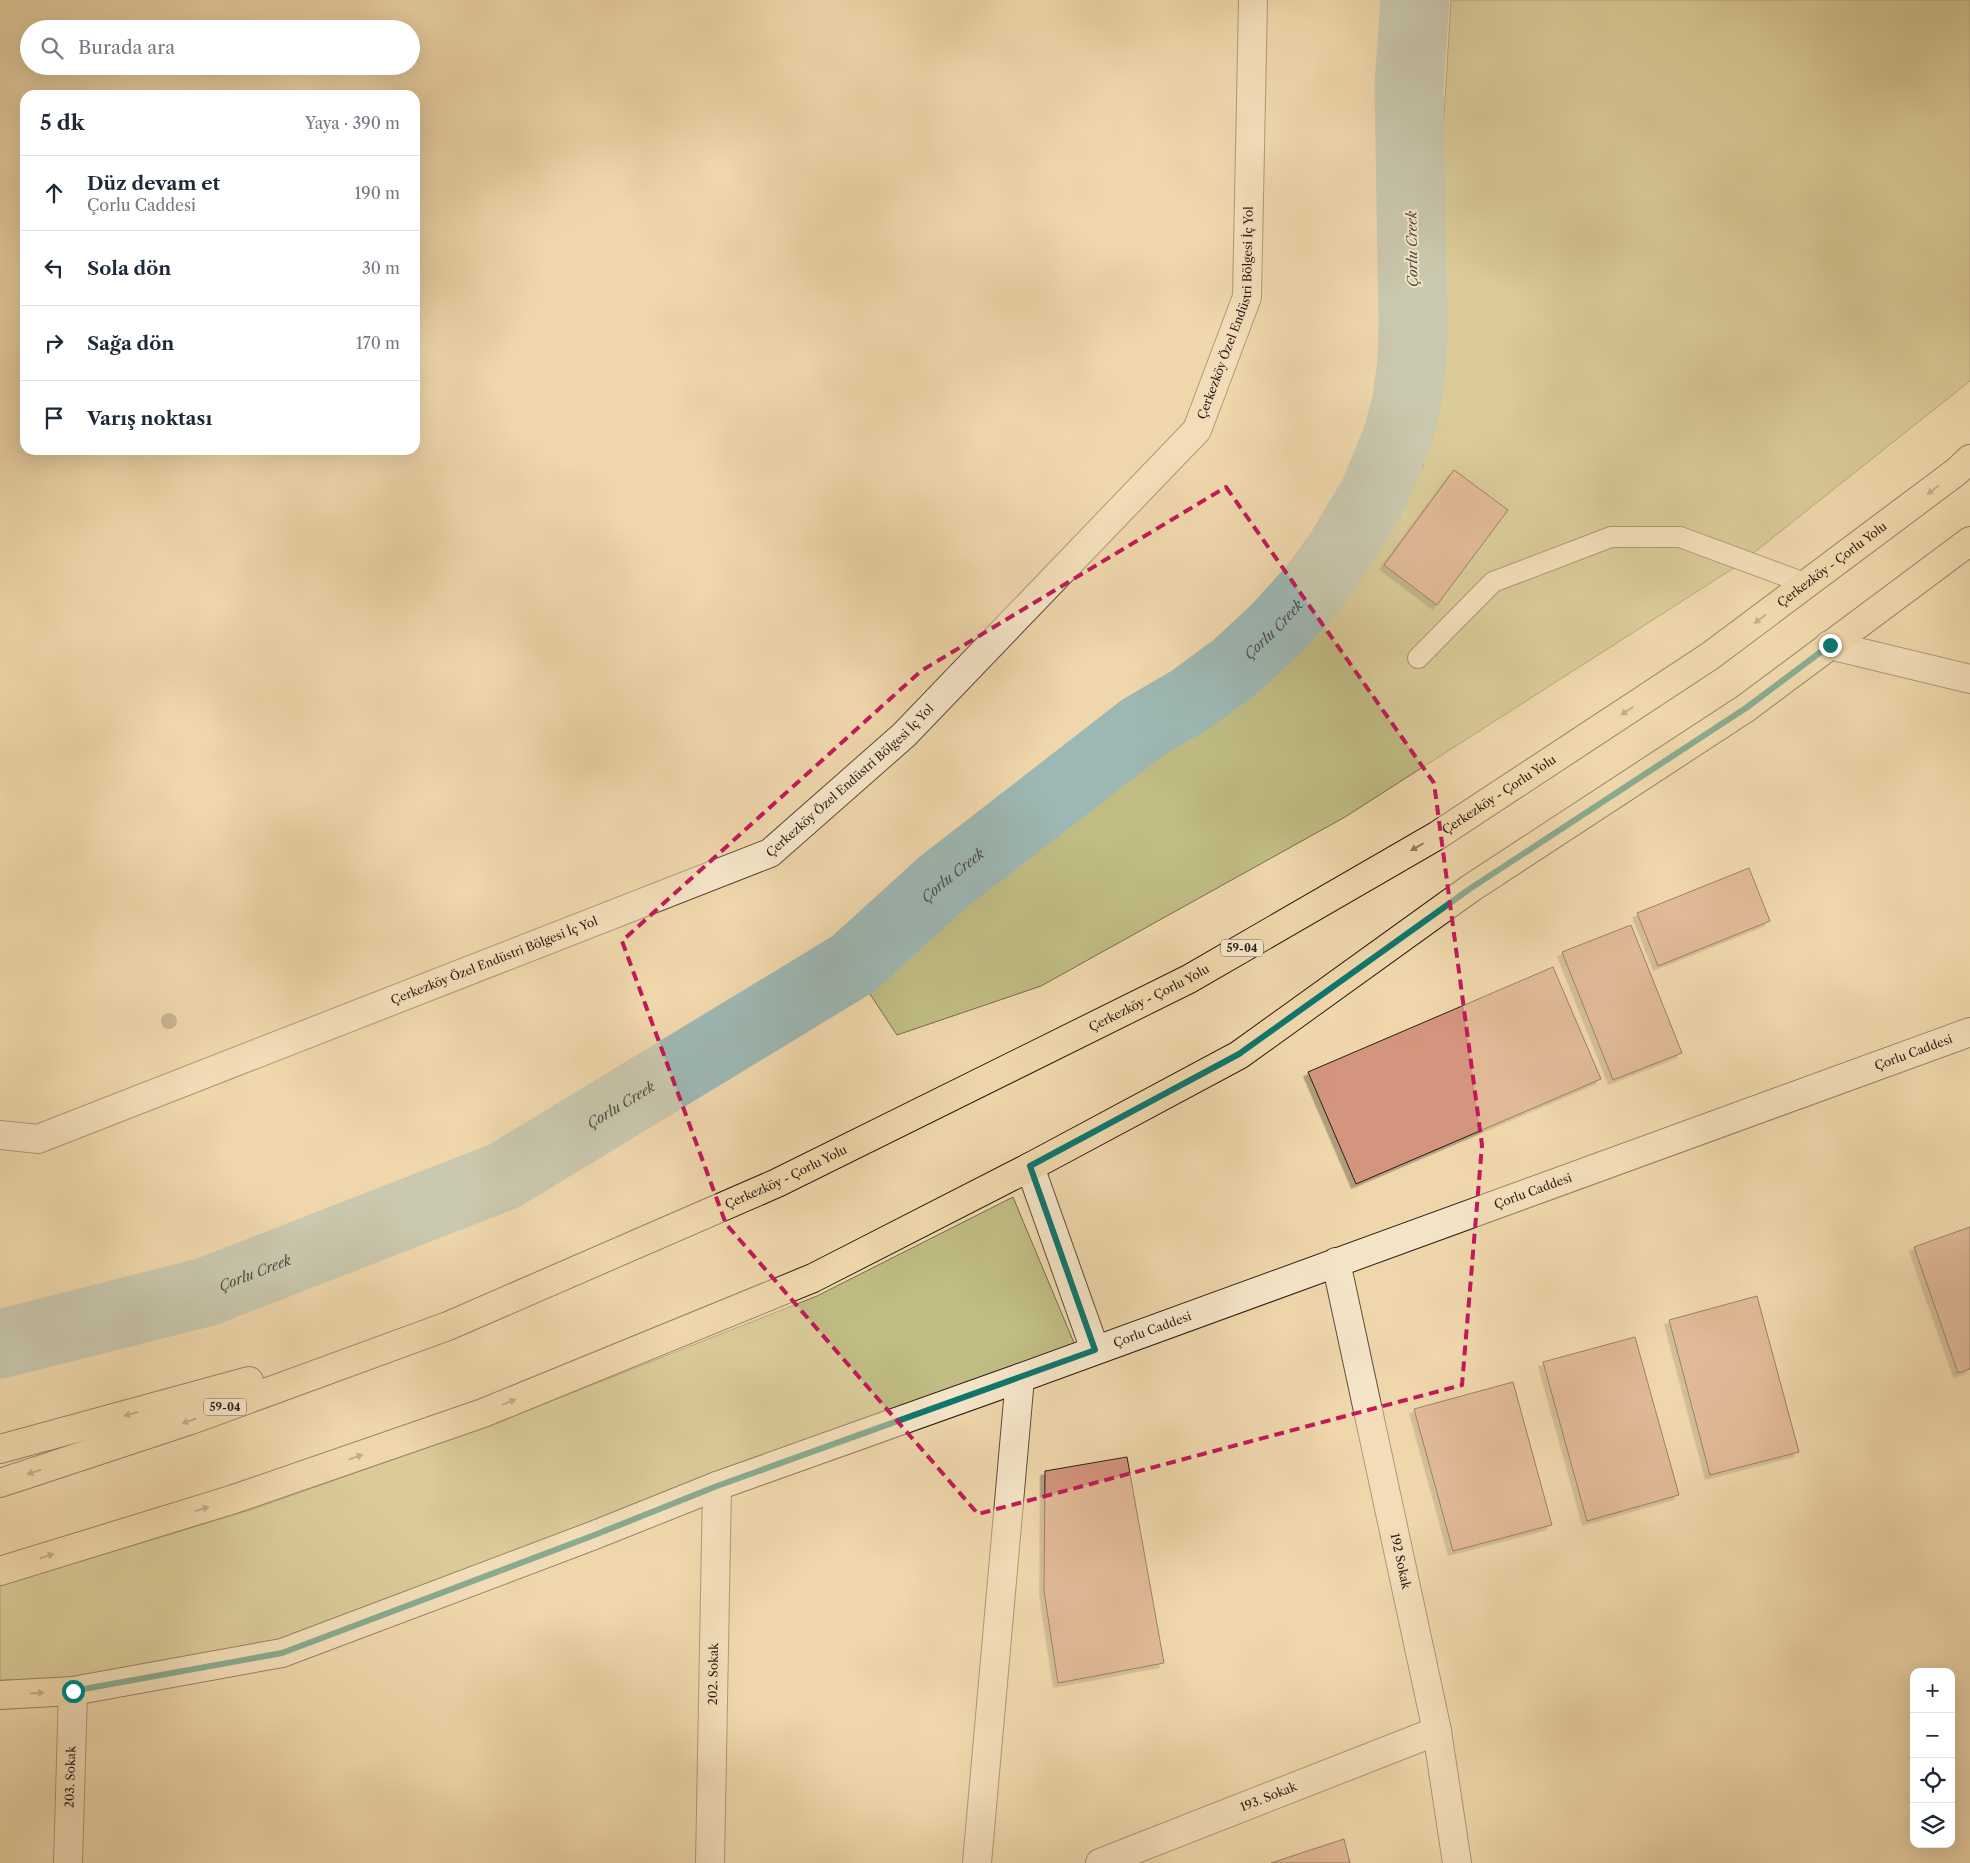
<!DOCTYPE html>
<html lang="tr">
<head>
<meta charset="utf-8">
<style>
  :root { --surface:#fff; --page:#f2f2f3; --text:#1f2937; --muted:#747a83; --line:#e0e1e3 }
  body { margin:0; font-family:"Libre Caslon Text",serif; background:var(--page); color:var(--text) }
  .controls { position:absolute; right:15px; bottom:15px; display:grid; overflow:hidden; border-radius:10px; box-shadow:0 5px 20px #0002 }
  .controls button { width:45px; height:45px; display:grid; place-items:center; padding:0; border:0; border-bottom:1px solid var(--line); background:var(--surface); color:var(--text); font:25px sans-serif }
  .stop { position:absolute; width:15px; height:15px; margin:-11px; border:4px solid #0f766e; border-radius:50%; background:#fff }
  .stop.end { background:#0f766e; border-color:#fff; box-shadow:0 1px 5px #0008 }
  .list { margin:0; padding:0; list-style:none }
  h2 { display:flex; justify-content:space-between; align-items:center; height:65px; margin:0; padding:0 20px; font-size:21px }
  h2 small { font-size:16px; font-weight:400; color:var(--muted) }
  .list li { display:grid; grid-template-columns:32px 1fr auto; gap:15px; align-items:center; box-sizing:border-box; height:75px; padding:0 20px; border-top:1px solid var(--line) }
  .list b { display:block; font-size:19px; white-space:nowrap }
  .list p { margin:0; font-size:16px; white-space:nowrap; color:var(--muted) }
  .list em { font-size:16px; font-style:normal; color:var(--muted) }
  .icon { flex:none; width:28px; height:28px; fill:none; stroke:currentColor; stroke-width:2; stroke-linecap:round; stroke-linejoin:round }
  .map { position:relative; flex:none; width:1970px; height:1863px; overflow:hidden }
  .search { position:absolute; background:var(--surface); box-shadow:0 5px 20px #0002; left:20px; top:20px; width:400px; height:55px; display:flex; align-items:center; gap:12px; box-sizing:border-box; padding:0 18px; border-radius:28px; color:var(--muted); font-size:19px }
  .panel { position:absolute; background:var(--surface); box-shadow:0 5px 20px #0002; left:20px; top:90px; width:400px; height:365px; border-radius:15px }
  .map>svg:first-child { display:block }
  .green { fill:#c0bc84; stroke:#766c4e }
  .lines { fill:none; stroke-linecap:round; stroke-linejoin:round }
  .river { stroke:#9db7b2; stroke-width:69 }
  .building { fill:#d3957d; stroke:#2c1d18; filter:url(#shadow) }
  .lane-casing { stroke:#5d4c3d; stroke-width:22 }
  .street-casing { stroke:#5d4c3d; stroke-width:30 }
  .secondary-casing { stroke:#2c1d18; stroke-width:30 }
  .primary-casing { stroke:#2c1d18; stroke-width:30 }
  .lane { stroke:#f5e5c8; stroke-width:20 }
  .street { stroke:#f5e5c8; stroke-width:28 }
  .secondary { stroke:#f5e5c8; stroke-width:28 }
  .primary { stroke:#efd7ab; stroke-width:28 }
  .tree { fill:#9c8b6c }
  .oneway { fill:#8e7a62 }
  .route { stroke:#0f766e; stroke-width:6 }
  .marked { fill:none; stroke:#c2185b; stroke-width:4; stroke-dasharray:10 6; stroke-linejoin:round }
  .labels { text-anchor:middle; stroke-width:4; stroke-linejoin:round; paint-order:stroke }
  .shield { fill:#f5e5c8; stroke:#68594d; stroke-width:1 }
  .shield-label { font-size:11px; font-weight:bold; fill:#2c1d18 }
  .street-label { font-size:12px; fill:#2c1d18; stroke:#f5e5c8 }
  .water-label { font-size:14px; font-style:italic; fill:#4e4b46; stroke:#f5e5c8 }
</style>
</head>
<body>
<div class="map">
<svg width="1970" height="1863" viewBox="0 0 1970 1863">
  <defs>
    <filter id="shadow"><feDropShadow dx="-4.5" dy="4.5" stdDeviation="0" flood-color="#0004"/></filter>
  </defs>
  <rect width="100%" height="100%" fill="#efd7ab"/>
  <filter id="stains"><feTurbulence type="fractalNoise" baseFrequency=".004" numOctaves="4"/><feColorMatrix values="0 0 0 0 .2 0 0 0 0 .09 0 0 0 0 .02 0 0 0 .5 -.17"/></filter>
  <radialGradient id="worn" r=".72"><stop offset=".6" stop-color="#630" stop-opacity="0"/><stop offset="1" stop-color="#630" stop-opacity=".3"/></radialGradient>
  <path class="green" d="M1451 0H1970V381L1737 566 1345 817 1041 986 897 1035 864 985 939 906 1052 808 1219 720 1423 467Z
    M1013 1197 1077 1350 278 1644 74 1679 0 1680V1586L253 1509 491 1425 817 1296Z"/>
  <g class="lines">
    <path class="river" id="s1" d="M0 1344 206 1292 504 1176 853 964 942 883 1142 728 1190 700 1235 667 1276 629 1313 588 1340 551 1375 492 1398 435 1407 399 1412 361 1413 323 1409 85 1415 0"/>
  </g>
  <path class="building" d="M1454 470 1508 510 1437 605 1384 565Z
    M1749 868 1770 921 1658 966 1637 913Z
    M1631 925 1682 1053 1613 1080 1562 952Z
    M1553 967 1601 1079 1356 1184 1308 1072Z
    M1970 1227V1369L1958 1373 1914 1247Z
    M1757 1296 1799 1452 1710 1475 1669 1320Z
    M1635 1337 1679 1495 1587 1521 1543 1362Z
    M1513 1382 1552 1525 1453 1551 1414 1409Z
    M1127 1457 1164 1663 1058 1683 1044 1591 1045 1471Z
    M1344 1839 1350 1863H1271Z"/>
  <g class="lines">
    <g class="lane-casing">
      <path id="lane" d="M1418 658 1493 582 1611 537H1680L1807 584"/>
    </g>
    <g class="street-casing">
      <g id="street">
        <path d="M1829 645 1970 679"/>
        <path id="s2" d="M0 1135 38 1139 770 853 904 735 1197 430 1247 297 1253 0"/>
        <path d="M1030 1167 1095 1350"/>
        <path id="s3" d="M1336 1262 1437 1731 1457 1863"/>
        <path id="s4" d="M68 1863 73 1691"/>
        <path id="s5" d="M710 1863 717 1486"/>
        <path d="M977 1863 1020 1378"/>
        <path id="s6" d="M1100 1863 1437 1731"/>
      </g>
    </g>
    <g class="secondary-casing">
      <g id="secondary">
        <path id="s7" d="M73 1691 282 1653 592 1536 717 1486 1020 1378 1970 1032"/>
      </g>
    </g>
    <g class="primary-casing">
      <g id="primary">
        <path d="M0 1449 249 1381"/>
        <path id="s8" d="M0 1483 191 1420 448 1326 777 1183 1189 979 1438 835 1710 656 1956 472 1970 459"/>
        <path d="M0 1571 234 1499 483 1413 813 1278 1030 1167 1239 1055 1471 888 1746 708 1970 541"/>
        <path d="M0 1695 73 1691"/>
      </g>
    </g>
    <use href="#lane" class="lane"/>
    <use href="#street" class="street"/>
    <use href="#secondary" class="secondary"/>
    <use href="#primary" class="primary"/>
  </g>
  <circle class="tree" cx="169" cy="1021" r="8"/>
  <defs><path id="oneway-solid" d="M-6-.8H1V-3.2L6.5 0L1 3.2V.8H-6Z" transform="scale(1.25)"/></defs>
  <g class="oneway">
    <use href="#oneway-solid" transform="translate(1933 490) rotate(143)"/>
    <use href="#oneway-solid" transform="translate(1760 619) rotate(143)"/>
    <use href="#oneway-solid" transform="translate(1627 711) rotate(147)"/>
    <use href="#oneway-solid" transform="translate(1417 847) rotate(150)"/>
    <use href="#oneway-solid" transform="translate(509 1402) rotate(-22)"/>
    <use href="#oneway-solid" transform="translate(131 1414) rotate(165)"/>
    <use href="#oneway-solid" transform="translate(189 1421) rotate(161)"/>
    <use href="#oneway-solid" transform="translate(356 1457) rotate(-19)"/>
    <use href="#oneway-solid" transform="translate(34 1472) rotate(162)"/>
    <use href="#oneway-solid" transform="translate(202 1509) rotate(-17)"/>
    <use href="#oneway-solid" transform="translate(47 1556) rotate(-17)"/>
    <use href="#oneway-solid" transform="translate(37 1693) rotate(-3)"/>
  </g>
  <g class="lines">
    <path class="route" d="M73 1691 282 1653 592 1536 717 1486 1095 1350 1030 1166 1239 1054 1471 888 1746 708 1830 645"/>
  </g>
  <path d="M0 0H1970V1863H0ZM1226 487 1434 783 1482 1145 1462 1385 978 1514 726 1224 622 941 921 671Z" fill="#efd7ab" fill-opacity=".55" fill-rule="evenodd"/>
  <path class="marked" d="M1226 487 1434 783 1482 1145 1462 1385 978 1514 726 1224 622 941 921 671Z"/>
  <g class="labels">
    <g class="shield">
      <rect x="1221" y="939.5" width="42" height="17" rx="4"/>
      <rect x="204" y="1398.5" width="42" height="17" rx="4"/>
    </g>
    <g class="shield-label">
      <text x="1242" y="952">59-04</text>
      <text x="225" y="1411">59-04</text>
    </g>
    <g class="street-label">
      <text dy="4" stroke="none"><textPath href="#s2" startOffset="1548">Çerkezköy Özel Endüstri Bölgesi İç Yol</textPath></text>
      <text dy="4" stroke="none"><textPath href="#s8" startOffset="2059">Çerkezköy - Çorlu Yolu</textPath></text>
      <text dy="4" stroke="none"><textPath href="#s2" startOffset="932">Çerkezköy Özel Endüstri Bölgesi İç Yol</textPath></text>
      <text dy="4" stroke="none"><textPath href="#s8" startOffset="1654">Çerkezköy - Çorlu Yolu</textPath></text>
      <text dy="4" stroke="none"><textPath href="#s2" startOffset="528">Çerkezköy Özel Endüstri Bölgesi İç Yol</textPath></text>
      <text dy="4" stroke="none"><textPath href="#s8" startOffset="1249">Çerkezköy - Çorlu Yolu</textPath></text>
      <text dy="4" stroke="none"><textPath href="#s7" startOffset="1951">Çorlu Caddesi</textPath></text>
      <text dy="4" stroke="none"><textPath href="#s8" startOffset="844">Çerkezköy - Çorlu Yolu</textPath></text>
      <text dy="4" stroke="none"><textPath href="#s7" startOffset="1546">Çorlu Caddesi</textPath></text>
      <text dy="4" stroke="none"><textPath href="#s7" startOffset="1141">Çorlu Caddesi</textPath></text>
      <text dy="4" stroke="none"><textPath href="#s3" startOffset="306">192 Sokak</textPath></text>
      <text dy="4" stroke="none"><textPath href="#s5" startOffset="189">202. Sokak</textPath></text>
      <text dy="4" stroke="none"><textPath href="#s4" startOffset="86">203. Sokak</textPath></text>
      <text dy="4" stroke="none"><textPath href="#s6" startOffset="181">193. Sokak</textPath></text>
    </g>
    <g class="water-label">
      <text transform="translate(1412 249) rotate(-91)" y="5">Çorlu Creek</text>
      <text dy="5" stroke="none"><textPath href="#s1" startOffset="1479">Çorlu Creek</textPath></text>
      <text dy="5" stroke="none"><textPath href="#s1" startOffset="1074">Çorlu Creek</textPath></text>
      <text dy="5" stroke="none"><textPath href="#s1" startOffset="669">Çorlu Creek</textPath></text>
      <text dy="5" stroke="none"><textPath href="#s1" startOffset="265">Çorlu Creek</textPath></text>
    </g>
  </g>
  <rect width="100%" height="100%" filter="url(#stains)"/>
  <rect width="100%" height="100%" fill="url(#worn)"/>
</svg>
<div class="controls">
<button>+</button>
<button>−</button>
<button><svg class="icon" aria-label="locate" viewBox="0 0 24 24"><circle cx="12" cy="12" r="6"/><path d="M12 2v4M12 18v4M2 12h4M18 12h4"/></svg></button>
<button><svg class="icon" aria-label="layers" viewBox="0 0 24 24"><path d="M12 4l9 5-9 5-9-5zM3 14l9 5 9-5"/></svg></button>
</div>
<div class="stop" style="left:73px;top:1691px"></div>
<div class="stop end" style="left:1830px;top:645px"></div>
<div class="search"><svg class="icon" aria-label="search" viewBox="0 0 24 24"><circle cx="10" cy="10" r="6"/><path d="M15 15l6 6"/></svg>Burada ara</div>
<section class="panel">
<h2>5 dk<small>Yaya · 390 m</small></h2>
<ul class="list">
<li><svg class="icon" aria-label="ahead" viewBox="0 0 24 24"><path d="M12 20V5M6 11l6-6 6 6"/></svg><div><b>Düz devam et</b><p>Çorlu Caddesi</p></div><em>190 m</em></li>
<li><svg class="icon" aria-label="left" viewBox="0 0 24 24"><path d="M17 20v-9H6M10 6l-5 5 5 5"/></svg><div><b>Sola dön</b></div><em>30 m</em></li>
<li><svg class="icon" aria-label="right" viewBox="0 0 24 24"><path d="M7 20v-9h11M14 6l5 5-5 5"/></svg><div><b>Sağa dön</b></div><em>170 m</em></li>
<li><svg class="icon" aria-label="arrive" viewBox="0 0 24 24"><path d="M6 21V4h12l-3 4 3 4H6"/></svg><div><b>Varış noktası</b></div></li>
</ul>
</section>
</div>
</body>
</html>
